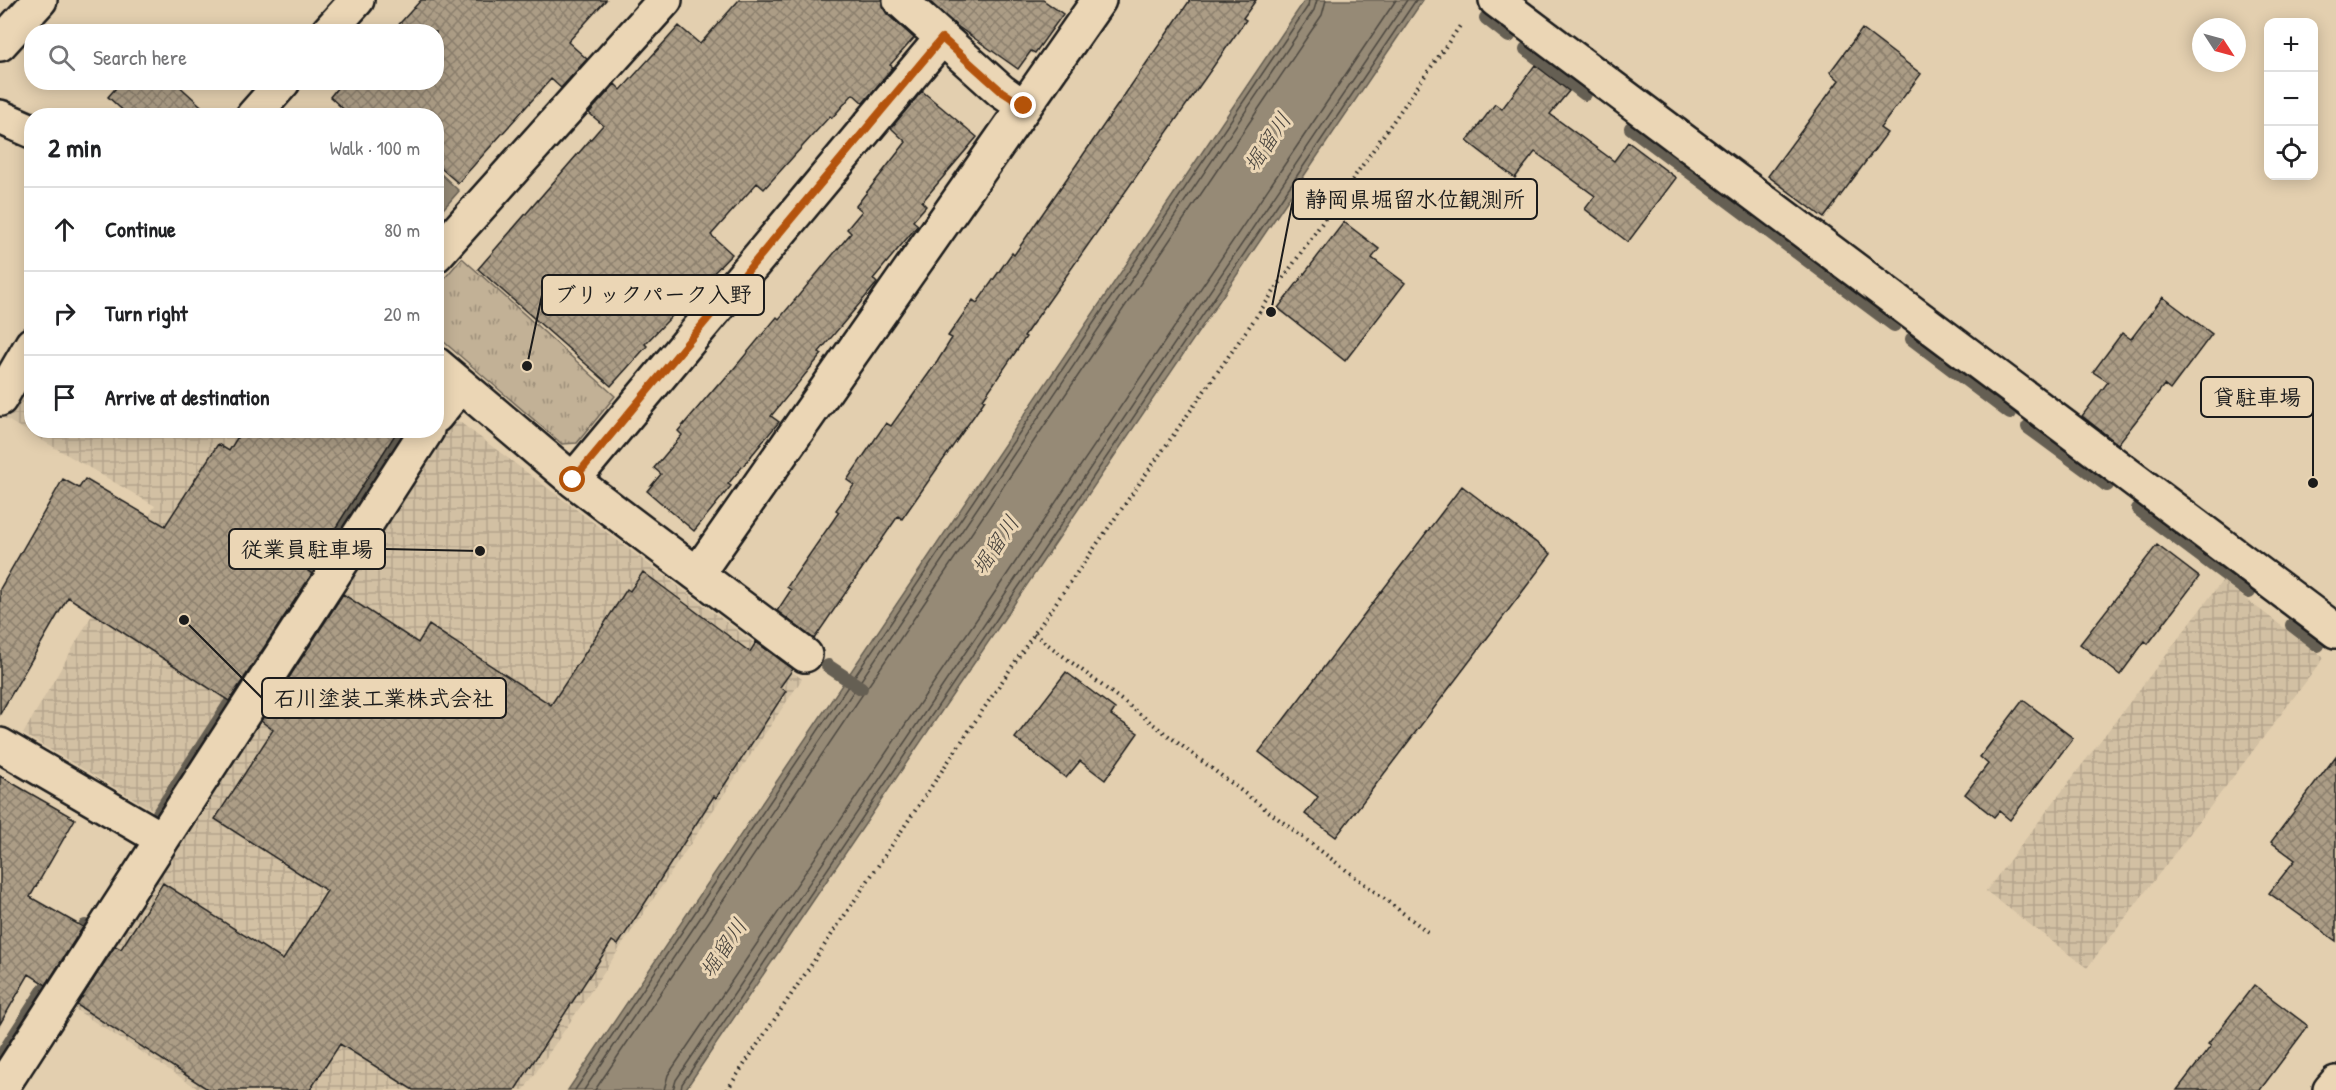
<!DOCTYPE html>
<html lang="en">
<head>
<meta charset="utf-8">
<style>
  :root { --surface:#fff; --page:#f6f6f6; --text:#202124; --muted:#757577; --line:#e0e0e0 }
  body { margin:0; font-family:"Patrick Hand","Klee One",sans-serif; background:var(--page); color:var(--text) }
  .controls { position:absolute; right:18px; top:18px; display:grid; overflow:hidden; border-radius:12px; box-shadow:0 3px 15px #0003 }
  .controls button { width:54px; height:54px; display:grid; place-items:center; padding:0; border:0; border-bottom:2px solid var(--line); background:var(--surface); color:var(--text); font:30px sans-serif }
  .compass { position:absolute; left:2192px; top:18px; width:54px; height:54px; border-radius:50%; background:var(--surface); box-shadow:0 3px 15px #0003; rotate:126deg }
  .stop { position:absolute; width:18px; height:18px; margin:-14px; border:4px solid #b45309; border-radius:50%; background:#fff }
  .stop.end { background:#b45309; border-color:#fff; box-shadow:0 2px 6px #0008 }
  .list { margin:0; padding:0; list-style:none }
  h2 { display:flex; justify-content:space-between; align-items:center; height:78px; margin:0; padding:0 24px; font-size:26px }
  h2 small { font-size:20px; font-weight:400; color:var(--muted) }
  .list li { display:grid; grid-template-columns:39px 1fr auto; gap:18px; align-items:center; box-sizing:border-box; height:84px; padding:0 24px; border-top:2px solid var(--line) }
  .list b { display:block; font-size:22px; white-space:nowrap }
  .list em { font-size:20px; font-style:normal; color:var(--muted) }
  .icon { flex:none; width:33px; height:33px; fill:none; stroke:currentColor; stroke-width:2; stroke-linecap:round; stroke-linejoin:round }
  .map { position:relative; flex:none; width:2336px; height:1090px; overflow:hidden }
  .search { position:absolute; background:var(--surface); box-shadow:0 3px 15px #0003; left:24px; top:24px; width:420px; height:66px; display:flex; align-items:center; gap:15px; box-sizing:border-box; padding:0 21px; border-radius:24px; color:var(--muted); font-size:22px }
  .panel { position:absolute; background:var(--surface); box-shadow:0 3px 15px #0003; left:24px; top:108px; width:420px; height:330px; border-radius:24px }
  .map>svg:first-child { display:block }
  .industrial { fill:url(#industrial-grid) }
  .grass { fill:url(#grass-tufts); stroke:#6f6659; stroke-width:1.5 }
  .water { fill:#968a76; stroke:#655e52; stroke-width:1.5 }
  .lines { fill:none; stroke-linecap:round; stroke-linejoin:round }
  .shore { stroke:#4d4840; stroke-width:1.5 }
  .stream { stroke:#655e52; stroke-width:14 }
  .building { fill:url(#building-cross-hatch); stroke:#1c1c1c; stroke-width:1.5 }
  .minor-casing { stroke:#1c1c1c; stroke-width:38 }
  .path { stroke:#1c1c1c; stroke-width:4; stroke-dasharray:1.5 4.5; stroke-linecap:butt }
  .minor { stroke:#ebd6b5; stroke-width:33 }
  .route { stroke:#b45309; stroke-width:8 }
  .labels { text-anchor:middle; stroke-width:6; stroke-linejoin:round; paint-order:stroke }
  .water-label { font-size:22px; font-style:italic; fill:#47423c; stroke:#ebd6b5 }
  .leader { fill:none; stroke:#1c1c1c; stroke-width:2 }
  .callout-dot { fill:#1c1c1c; stroke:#ebd6b5; stroke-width:2 }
  .callout { fill:#ebd6b5; stroke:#1c1c1c; stroke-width:2 }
  .callout-label { font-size:22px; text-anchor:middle; font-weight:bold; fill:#1c1c1c }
</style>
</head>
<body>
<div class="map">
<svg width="2336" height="1090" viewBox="0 0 2336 1090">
  <defs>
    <pattern id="industrial-grid" width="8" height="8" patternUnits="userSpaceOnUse" patternTransform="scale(1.5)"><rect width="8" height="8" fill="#d2c0a3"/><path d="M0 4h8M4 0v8" fill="none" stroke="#b4a48c"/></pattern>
    <pattern id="grass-tufts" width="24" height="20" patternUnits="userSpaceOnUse" patternTransform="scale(1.5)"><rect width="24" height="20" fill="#c2b196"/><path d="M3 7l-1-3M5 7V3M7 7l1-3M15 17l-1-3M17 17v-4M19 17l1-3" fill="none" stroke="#9d8f7a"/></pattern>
    <pattern id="building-cross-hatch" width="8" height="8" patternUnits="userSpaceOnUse" patternTransform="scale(1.5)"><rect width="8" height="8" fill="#ac9d86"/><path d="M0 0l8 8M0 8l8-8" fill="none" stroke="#8b7f6d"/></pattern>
  </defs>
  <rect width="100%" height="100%" fill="#e3cfaf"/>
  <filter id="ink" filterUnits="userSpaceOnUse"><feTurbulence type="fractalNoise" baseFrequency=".0167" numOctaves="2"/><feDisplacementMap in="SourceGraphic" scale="12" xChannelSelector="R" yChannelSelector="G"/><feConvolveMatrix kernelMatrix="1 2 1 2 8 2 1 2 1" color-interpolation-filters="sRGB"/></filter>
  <g filter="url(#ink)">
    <path class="industrial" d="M31 371 32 430 402 431 155 811 23 734 155 506 4 418Z
      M453 417 802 679 524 1090H200L70 1006Z
      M2222 581 2324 658 2087 968 1986 891Z"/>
    <path class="grass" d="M462 258 615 396 577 443 562 444 437 336V287Z"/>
    <path class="water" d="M1305 0H1423L685 1090H568Z
      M437 170 459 191 437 216Z"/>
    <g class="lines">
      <path class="shore" d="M575 1090 1308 6 1309 0
        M584 1090 1314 10 1317 0
        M595 1090 1322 15 1326 0
        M664 1090 668 1075 1396 0
        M673 1090 676 1080 1407 0
        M681 1090 682 1084 1416 0"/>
      <path class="stream" d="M1486 18 1509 36
        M1526 49 1585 94
        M1631 128 1894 325
        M1912 339 2010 413
        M2028 427 2107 485
        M2138 509 2249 592
        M2292 625 2318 645
        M828 666 861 688
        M159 813 407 430
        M0 1058 85 926"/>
    </g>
    <path class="building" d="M421 0H606L568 42 587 59 561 88 551 79 458 183 436 164V116H351L330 97 342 82H436V32H392Z
      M739 0H882V6L887 14 914 38 890 65 893 67 863 103 853 94 832 118 830 116 764 189 757 183 711 235 732 254 645 344 647 346 611 386 478 269 603 125 589 113 615 84 621 90 679 26 700 44Z
      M928 0H1043L1063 14 1035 53 1031 51 1018 69 957 26Z
      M1190 0H1256L1243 18 1246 20 1024 336 1026 337 983 399 985 400 902 519 898 516 814 639 777 611 791 590 787 587 839 512 836 510 854 485 847 480 886 423 891 426 937 362 952 338 948 336 973 300 977 303 1012 253 1014 255Z
      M1862 29 1921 74 1880 128 1887 133 1824 218 1768 176 1839 80 1830 72Z
      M1535 65 1569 91 1550 114 1614 161 1628 142 1676 178 1628 242 1585 209 1595 196 1535 152 1515 178 1467 141 1495 104 1502 109Z
      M121 82H175L212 116H129L108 97Z
      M922 91 977 137 922 202 926 206 913 221 918 225 873 279 877 283 819 352 822 354 771 416 779 422 728 484 731 486 694 531 647 491 661 474 654 468 682 435 678 431 718 384H721L777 317 779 319 851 233 847 229 862 211 856 206 906 142 891 128Z
      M1344 222 1379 249 1372 258 1405 283 1345 361 1278 308Z
      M2163 297 2212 334 2170 390 2164 385 2118 444 2082 416 2108 382 2093 372 2122 333 2131 339Z
      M242 430H398L308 571 312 574 229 701 68 597 0 714V589L63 479 79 488 85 479 165 526 218 444 229 451Z
      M1462 486 1551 554 1336 837 1305 814 1318 797 1259 752Z
      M2157 545 2199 577 2148 644 2145 641 2120 675 2080 644Z
      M643 572 750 652 756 642 793 669 780 687 786 691 716 798 714 796 618 945 612 941 515 1090H413L340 1044 310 1090H209L77 1005 115 946 121 949 163 883 283 960 327 891 215 819 273 730 261 721 343 594 418 643 429 625 551 705 627 589 630 591Z
      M1066 672 1115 709 1111 715 1138 733 1105 780 1080 761 1066 778 1015 738Z
      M2023 700 2073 738 2010 820 1999 811 1994 817 1965 794 1988 764 1980 757Z
      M2336 756V941L2269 893 2295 860 2271 842Z
      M0 776 75 819 30 897 83 927 46 985 29 974 0 1024Z
      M2254 985 2308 1026 2260 1090H2177L2211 1046 2208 1044Z"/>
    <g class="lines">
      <g class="minor-casing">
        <path id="minor" d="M900 0 1001 91 1024 107
          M1496 0 2336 631
          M328 32 357 0
          M0 44 40 0
          M253 116 283 82
          M0 117 32 131
          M436 255 665 0
          M436 364 573 480 697 574 1099 0
          M0 399 32 344
          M436 416 461 385
          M573 480 942 38
          M697 574 805 655
          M0 745 162 839
          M0 1090 427 430
          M2330 1090 2336 1083"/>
      </g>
      <path class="path" d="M1034 634 1428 932
        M727 1090 1034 634 1462 23"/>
      <use href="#minor" class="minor"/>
    </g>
  </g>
  <g class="lines" filter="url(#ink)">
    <path class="route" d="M573 480 942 38 1001 91 1024 106"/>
  </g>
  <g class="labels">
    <g class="water-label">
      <text transform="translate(1267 142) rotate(-56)" y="8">堀留川</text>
      <text transform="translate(995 545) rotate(-56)" y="8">堀留川</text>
      <text transform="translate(723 948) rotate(-56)" y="8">堀留川</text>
    </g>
  </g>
  <path class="leader" d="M1271 312L1293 199M527 366L542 295M2313 483L2313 397M480 551L385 549M184 620L262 698"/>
  <g class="callout-dot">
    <circle cx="1271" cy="312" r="6"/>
    <circle cx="527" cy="366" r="6"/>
    <circle cx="2313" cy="483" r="6"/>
    <circle cx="480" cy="551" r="6"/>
    <circle cx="184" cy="620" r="6"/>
  </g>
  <g class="callout">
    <rect x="1293" y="179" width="244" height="40" rx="6"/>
    <rect x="542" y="275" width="222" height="40" rx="6"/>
    <rect x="2201" y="377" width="112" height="40" rx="6"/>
    <rect x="229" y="529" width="156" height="40" rx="6"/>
    <rect x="262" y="678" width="244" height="40" rx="6"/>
  </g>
  <g class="callout-label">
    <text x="1415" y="207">静岡県堀留水位観測所</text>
    <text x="653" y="302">ブリックパーク入野</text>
    <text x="2257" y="405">貸駐車場</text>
    <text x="307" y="557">従業員駐車場</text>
    <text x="384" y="706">石川塗装工業株式会社</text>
  </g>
</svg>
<div class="controls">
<button>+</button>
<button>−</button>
<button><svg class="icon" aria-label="locate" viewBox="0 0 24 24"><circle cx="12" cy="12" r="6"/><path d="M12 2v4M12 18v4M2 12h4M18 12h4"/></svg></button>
</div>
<svg class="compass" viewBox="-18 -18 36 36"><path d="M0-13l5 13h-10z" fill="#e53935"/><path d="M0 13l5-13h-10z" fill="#757577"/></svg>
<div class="stop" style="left:573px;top:480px"></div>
<div class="stop end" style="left:1024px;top:106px"></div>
<div class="search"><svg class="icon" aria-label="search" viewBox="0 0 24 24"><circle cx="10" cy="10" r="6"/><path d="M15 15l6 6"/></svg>Search here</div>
<section class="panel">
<h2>2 min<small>Walk · 100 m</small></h2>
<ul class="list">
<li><svg class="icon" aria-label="ahead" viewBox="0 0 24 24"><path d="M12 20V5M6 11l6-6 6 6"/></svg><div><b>Continue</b></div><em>80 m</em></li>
<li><svg class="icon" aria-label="right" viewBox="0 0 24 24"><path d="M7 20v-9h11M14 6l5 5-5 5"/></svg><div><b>Turn right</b></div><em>20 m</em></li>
<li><svg class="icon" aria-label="arrive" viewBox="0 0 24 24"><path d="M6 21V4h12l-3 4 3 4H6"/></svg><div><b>Arrive at destination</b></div></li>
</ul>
</section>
</div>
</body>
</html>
